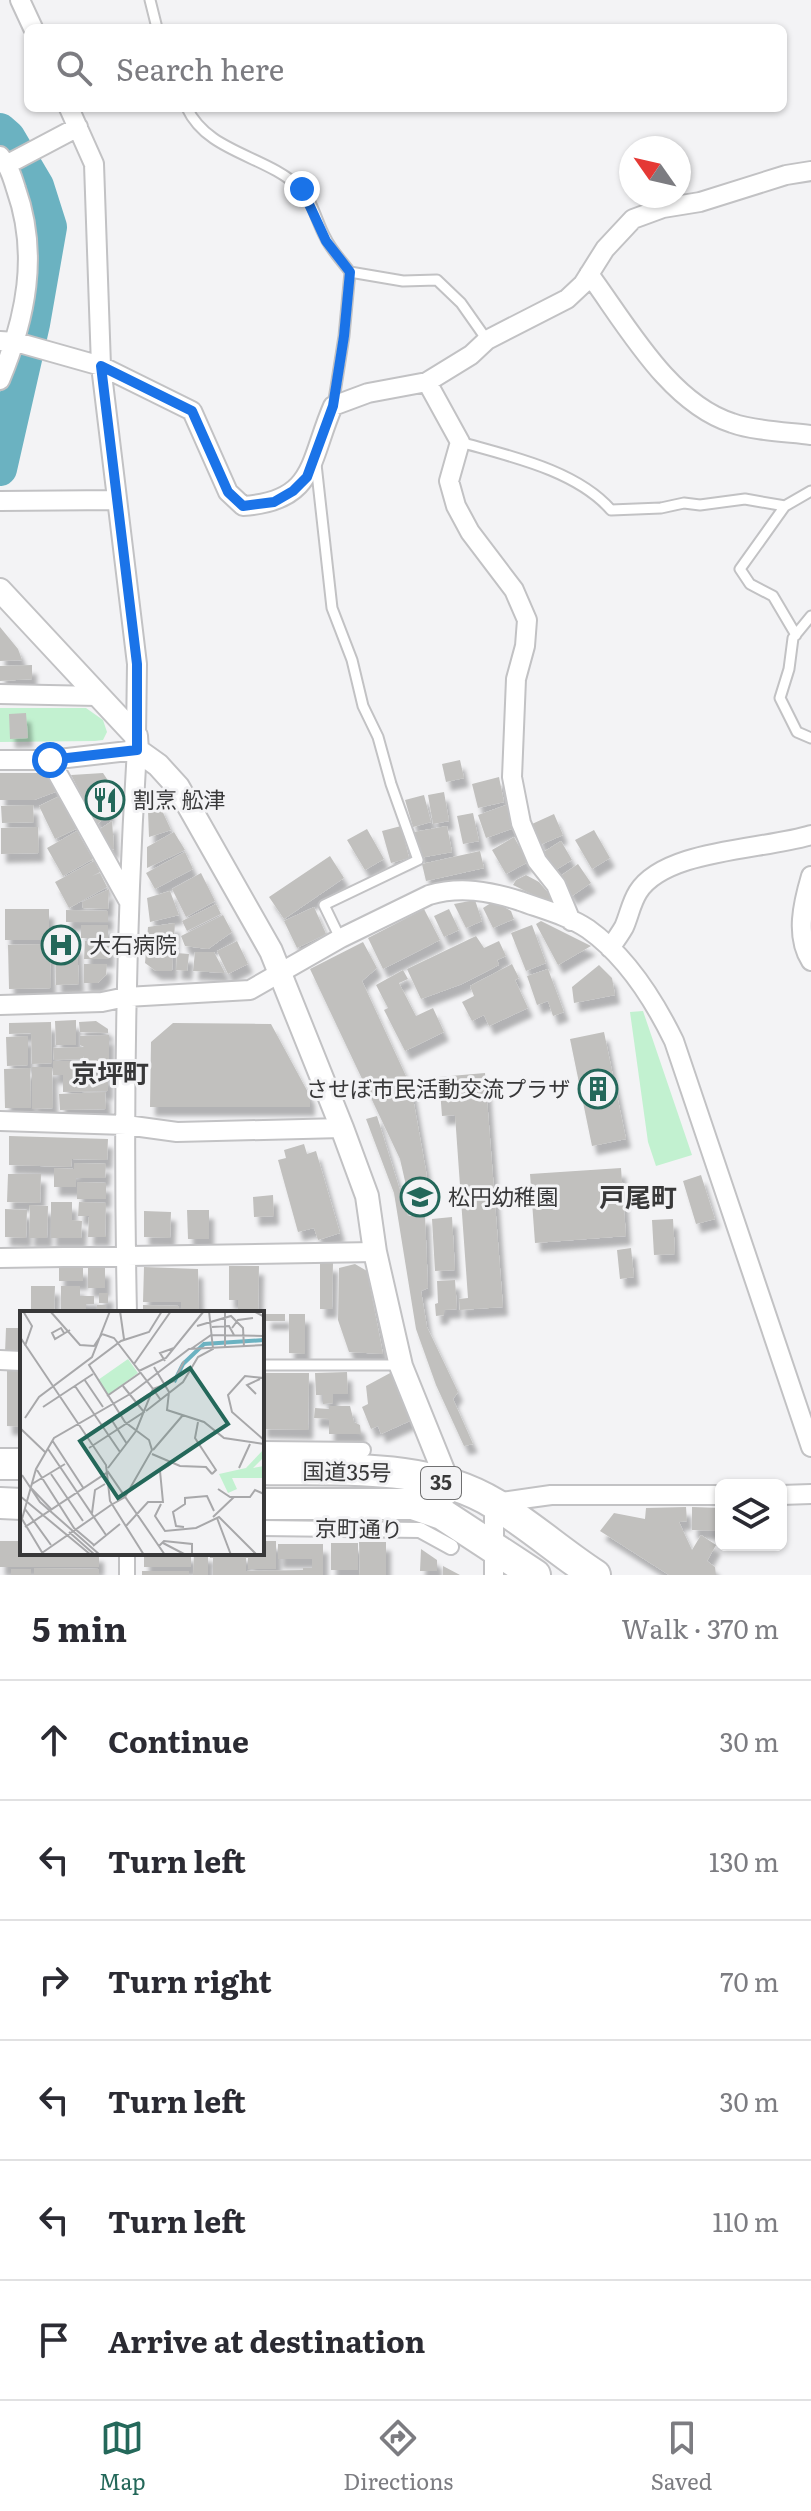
<!DOCTYPE html>
<html lang="en">
<head>
<meta charset="utf-8">
<style>
  :root { --surface:#fff; --page:#f2f2f3; --text:#2b2b33; --muted:#7c7c81; --line:#e1e1e2; --accent:#24685a }
  body { margin:0; font-family:Literata,"Noto Sans JP",serif; background:var(--page); color:var(--text) }
  .controls { position:absolute; right:24px; bottom:24px; display:grid; overflow:hidden; border-radius:12px; box-shadow:0 2px 6px #0004 }
  .controls button { width:72px; height:72px; display:grid; place-items:center; padding:0; border:0; border-bottom:2px solid var(--line); background:var(--surface); color:var(--text); font:40px sans-serif }
  .compass { position:absolute; left:619px; top:136px; width:72px; height:72px; border-radius:50%; background:var(--surface); box-shadow:0 2px 6px #0004; rotate:304deg }
  .stop { position:absolute; width:24px; height:24px; margin:-18px; border:6px solid #1a73e8; border-radius:50%; background:#fff }
  .stop.end { background:#1a73e8; border-color:#fff; box-shadow:0 2px 8px #0008 }
  .list { margin:0; padding:0; list-style:none }
  h2 { display:flex; justify-content:space-between; align-items:center; height:104px; margin:0; padding:0 32px; font-size:34px }
  h2 small { font-size:26px; font-weight:400; color:var(--muted) }
  .list li { display:grid; grid-template-columns:52px 1fr auto; gap:24px; align-items:center; box-sizing:border-box; height:120px; padding:0 32px; border-top:2px solid var(--line) }
  .list b { display:block; font-size:30px; white-space:nowrap }
  .list em { font-size:26px; font-style:normal; color:var(--muted) }
  .icon { flex:none; width:44px; height:44px; fill:none; stroke:currentColor; stroke-width:2; stroke-linecap:round; stroke-linejoin:round }
  .map { position:relative; flex:none; width:811px; height:1575px; overflow:hidden }
  .search { position:absolute; background:var(--surface); box-shadow:0 2px 6px #0004; left:24px; right:24px; top:24px; height:88px; display:flex; align-items:center; gap:20px; box-sizing:border-box; padding:0 28px; border-radius:12px; color:var(--muted); font-size:30px }
  .sheet { height:824px; background:var(--surface) }
  nav { display:flex; justify-content:space-around; align-items:center; box-sizing:border-box; height:112px; border-top:2px solid var(--line); background:var(--surface); font-size:22px; color:var(--muted) }
  nav a { display:grid; justify-items:center; gap:4px }
  nav .on { color:var(--accent) }
  .map>svg:first-child { display:block }
  .green { fill:#c2f1d0 }
  .lines { fill:none; stroke-linecap:round; stroke-linejoin:round }
  .river { stroke:#6bb2c1; stroke-width:34 }
  .building { fill:#c1c0be; filter:url(#shadow) }
  .service-casing { stroke:#c2c2c4; stroke-width:13 }
  .pedestrian-casing { stroke:#c2c2c4; stroke-width:18 }
  .minor-casing { stroke:#c2c2c4; stroke-width:22 }
  .tertiary-casing { stroke:#c2c2c4; stroke-width:26 }
  .trunk-casing { stroke:#c2c2c4; stroke-width:34 }
  .service { stroke:#fff; stroke-width:9 }
  .pedestrian { stroke:#fff; stroke-width:14 }
  .minor { stroke:#fff; stroke-width:18 }
  .tertiary { stroke:#fff; stroke-width:22 }
  .trunk { stroke:#fff; stroke-width:30 }
  .route { stroke:#1a73e8; stroke-width:10 }
  .labels { text-anchor:middle; stroke-width:6; stroke-linejoin:round; paint-order:stroke }
  .shield { fill:#f3f3f5; stroke:#707071; stroke-width:2 }
  .shield-label { font-size:20px; font-weight:bold; fill:#383839 }
  .poi-label { font-size:22px; fill:#383839; stroke:#f3f3f5; text-anchor:start }
  .street-label { font-size:22px; fill:#383839; stroke:#f3f3f5 }
  .quarter-label { font-size:26px; font-weight:bold; fill:#383839; stroke:#f3f3f5 }
  .inset-river { fill:none; stroke:#6bb2c1; stroke-width:4 }
  .inset-road { fill:none; stroke:#a8a8aa; stroke-width:2 }
  .view { fill:#24685a; fill-opacity:0.15; stroke:#24685a; stroke-width:4 }
  .inset-edge { fill:none; stroke:#383839; stroke-width:4 }
</style>
</head>
<body>
<div class="map">
<svg width="811" height="1575" viewBox="0 0 811 1575">
  <defs>
    <filter id="shadow"><feDropShadow dx="5" dy="9" stdDeviation="2" flood-color="#0004"/></filter>
  </defs>
  <rect width="100%" height="100%" fill="#f3f3f5"/>
  <path class="green" d="M0 708H86L103 720 107 732 103 740 95 741 0 742Z
    M643 1011 692 1155 656 1166 648 1142 630 1012Z"/>
  <g class="lines">
    <path class="river" d="M0 130 8 137 37 186 50 227 33 324 0 469"/>
  </g>
  <path class="building" d="M0 627 18 649 22 660 0 661Z
    M32 665V679L0 681V666Z
    M26 713 28 738 10 739 9 714Z
    M460 760 464 778 446 782 442 764Z
    M0 773H49L58 791 34 800H0Z
    M103 773 111 785 109 815 97 824 71 775Z
    M499 777 504 802 478 808 472 784Z
    M444 792 449 821 433 824 428 795Z
    M62 795 78 828 55 839 39 806Z
    M424 795 431 822 413 827 405 800Z
    M159 804 171 830 149 837 148 811Z
    M509 804 517 827 486 838 478 815Z
    M33 805 34 822 2 823 1 806Z
    M473 813 479 841 463 844 457 816Z
    M554 814 563 835 540 845 532 824Z
    M112 821 114 849 110 850 100 829Z
    M401 826 409 858 391 863 382 831Z
    M447 826 452 852 419 858 414 832Z
    M38 827 39 853 1 854V828Z
    M367 829 384 859 365 870 347 840Z
    M594 830 610 858 592 869 575 840Z
    M77 831 93 859 63 876 47 848Z
    M174 832 185 850 147 868V847Z
    M514 837 528 862 506 874 492 850Z
    M561 841 572 860 554 871 542 853Z
    M480 851 484 868 426 881 422 864Z
    M185 852 193 869 155 889 146 873Z
    M330 856 344 878 284 919 269 897Z
    M94 861 100 872 92 876 100 873 107 887 69 908 55 882Z
    M578 864 591 883 572 896 559 877Z
    M201 873 215 901 186 917 172 889Z
    M526 875 539 882 551 896 549 902 513 885 516 880Z
    M109 889 108 909 83 908 82 902Z
    M170 891 179 915 150 922 147 898Z
    M475 900 482 921 466 928 454 904Z
    M494 901 511 911 514 919 493 928 483 908Z
    M216 904 221 914 187 931 182 921Z
    M314 907 326 934 297 948 284 921Z
    M5 909H49V940H5Z
    M424 909 440 940 383 969 368 938Z
    M449 909 459 930 444 937 434 916Z
    M66 910 108 911V922H66Z
    M223 915 232 932 208 949 185 946 181 936Z
    M541 921 591 946 558 965 536 924Z
    M175 923 172 971H156L145 963 148 927Z
    M81 925H108V938H81Z
    M532 925 546 963 526 971 511 933Z
    M476 936 484 948 499 941 506 956 497 960 499 965 462 984 421 999 407 969Z
    M85 941H109V959H84Z
    M237 941 248 964 228 974 217 951Z
    M363 942 377 968 362 981 411 1087 426 1171 428 1191 423 1205 412 1212 400 1159 310 969Z
    M50 944 51 988 9 989 8 945Z
    M77 944 79 984 56 985 55 945Z
    M195 952H214L225 973 193 971Z
    M177 953 189 954 187 971 176 970Z
    M84 964H107L106 975 98 983H84Z
    M512 964 519 978 515 980 528 1008 489 1026 484 1015 472 1021 462 1002 474 996 470 986Z
    M599 965 612 978 615 995 574 1003 572 987Z
    M548 969 564 1012 553 1016 548 1001 537 1005 527 976Z
    M403 970 408 979 399 983 416 1016 433 1008 444 1032 405 1051 384 1010 388 1008 376 985Z
    M76 1020V1045H56L55 1021Z
    M96 1021 108 1029V1033L80 1032 79 1022Z
    M51 1022 52 1063 32 1064 31 1033 9 1034V1023Z
    M173 1023 271 1024 310 1096V1107H150L151 1042Z
    M604 1032 626 1139 592 1146 570 1039Z
    M109 1035V1073H84V1056L83 1059 54 1060 53 1048 84 1047 80 1045V1036Z
    M28 1036V1065L7 1066 6 1037Z
    M53 1061H83V1075H108V1091L63 1092V1075H53Z
    M32 1067H52L53 1108 32 1109Z
    M30 1068 31 1108H5L4 1069Z
    M485 1073 503 1307 460 1310 459 1299 468 1298 455 1115 442 1116 439 1077Z
    M105 1092 106 1109 60 1110 59 1094Z
    M377 1116 408 1216 425 1215 428 1288 421 1291 427 1327 458 1392 453 1399 473 1444 464 1446 436 1385 416 1329 394 1193 366 1119Z
    M9 1136 108 1139 107 1160 72 1159 71 1167 9 1165Z
    M304 1144 307 1154 316 1151 340 1233 318 1240 314 1228 298 1232 278 1160 286 1158 284 1150Z
    M74 1163 106 1164 105 1178H76V1187H54V1168L74 1169Z
    M621 1168 626 1236 535 1243 530 1174Z
    M8 1174H41L40 1203 7 1202Z
    M701 1175 715 1219 696 1224 683 1181Z
    M77 1182 106 1183V1199H77Z
    M273 1195 274 1216 254 1217 253 1197Z
    M51 1202H72V1220L82 1221 81 1238H51Z
    M79 1202 106 1203 105 1237H88L89 1216H78Z
    M30 1205 48 1206 47 1238H29Z
    M5 1209 27 1210 26 1238 5 1237Z
    M187 1210H209V1239H188Z
    M144 1211 171 1212 170 1238 144 1237Z
    M452 1217 455 1270 435 1271 432 1219Z
    M673 1219 675 1254 654 1255 652 1220Z
    M631 1248 634 1277 620 1279 617 1250Z
    M320 1263H333L332 1309H320Z
    M355 1264 367 1271 383 1354 349 1352 338 1320 339 1268Z
    M229 1266H259L258 1311 238 1313V1300H229Z
    M59 1267H83V1281H59Z
    M144 1267 198 1269 199 1313H181V1302H143Z
    M88 1268H105V1288H88Z
    M455 1280 457 1309 444 1310V1315L436 1316 435 1304 438 1303 437 1281Z
    M31 1286H55L54 1312H31Z
    M61 1286H80V1296H94V1304H86V1313H61Z
    M99 1293H108V1303H99Z
    M97 1305H106V1313H97Z
    M143 1305 179 1306V1313H143Z
    M266 1314H285V1321H266Z
    M289 1314H305V1354L289 1353Z
    M6 1328H22V1353H5Z
    M7 1370H22L21 1427 7 1426Z
    M347 1372 348 1394H333V1403L323 1404V1395H316L315 1373Z
    M392 1372 412 1420 381 1434 378 1426 371 1429 362 1407 368 1404 366 1386Z
    M262 1373H309L308 1430 262 1429Z
    M329 1406H350L354 1422 360 1425 361 1434H329V1419L314 1418 315 1408 329 1409Z
    M686 1507 687 1521 679 1522 692 1550 701 1535 716 1545 707 1561 715 1567 716 1575H669L600 1531 614 1513 645 1519 646 1508Z
    M692 1507 721 1508V1531L692 1530Z
    M0 1541H22V1553H99V1567H0Z
    M262 1541H276V1569H248V1558H246V1571L303 1570V1568H312V1559H278V1544H323V1575H213V1558H210V1553H262Z
    M359 1542H386V1575H360Z
    M331 1543H358V1570H331Z
    M421 1549 437 1560V1571H420Z
    M144 1553H191V1567H144Z
    M194 1553H208V1575H193Z
    M443 1566 460 1575H443Z
    M34 1568 99 1569V1575H34Z
    M11 1569H31V1575H11Z
    M142 1571H189V1575H142Z"/>
  <g class="lines">
    <g class="service-casing">
      <path id="service" d="M150 0 157 28
        M187 108C208 153 266 155 300 188 312 199 317 223 325 237 331 250 342 261 350 272L403 281 437 280 461 303 487 340
        M333 406 344 336 350 272
        M460 442C509 456 576 470 611 510L661 508 684 503 700 505 745 499 785 506
        M316 464 332 608 352 660 363 706 378 737 391 784 418 860 324 905 340 938
        M811 616 793 638 789 669 780 698 797 732 811 738
        M796 635 773 596 750 584 740 569 785 506 811 491
        M262 1365H399"/>
    </g>
    <g class="pedestrian-casing">
      <path id="pedestrian" d="M262 1449 363 1450
        M262 1528 420 1530 451 1547
        M127 1553V1575"/>
    </g>
    <g class="minor-casing">
      <path id="minor" d="M20 0 33 28
        M69 108 94 164 101 366 137 664 136 736
        M0 156C9 166 12 176 16 189 39 254 26 318 0 380
        M8 164 78 127
        M589 274C626 324 669 403 732 423 754 431 787 432 811 435
        M0 341 16 342 101 366 192 411 228 492 243 506C316 501 309 461 333 406L368 393 427 382 471 355 487 340 567 299 583 284 605 249 633 219 663 208 700 202 786 175 811 171
        M427 382 460 442 449 481 456 506 470 532 514 590 527 620 525 646 516 679 512 777 521 823 537 861 556 885 571 921
        M0 501 116 500
        M0 694 98 696
        M0 760H50L137 750C125 937 123 1125 127 1313
        M50 760 128 900
        M811 876C803 903 795 936 811 961
        M610 948C615 941 620 934 624 927 629 916 631 903 638 892 665 849 763 850 811 835
        M0 1005 102 1002 126 997 250 990 341 938 429 895C460 886 489 891 520 901 542 909 569 916 588 929 626 956 654 1000 674 1041L811 1447
        M0 1121 126 1125 177 1132 342 1128
        M0 1258 375 1252
        M0 1360 22 1361
        M781 1495 811 1494
        M494 1575V1503L551 1495H721"/>
    </g>
    <g class="tertiary-casing">
      <path id="tertiary" d="M0 590 136 736 137 750 158 765 178 787 271 951 342 1128 367 1196 375 1252 401 1366 449 1485 447 1493"/>
    </g>
    <g class="trunk-casing">
      <path id="trunk" d="M0 1464H22
        M262 1469C339 1471 427 1462 495 1504 530 1525 561 1553 595 1575
        M0 1503 22 1504
        M262 1504H413L442 1514 535 1575"/>
    </g>
    <use href="#service" class="service"/>
    <use href="#pedestrian" class="pedestrian"/>
    <use href="#minor" class="minor"/>
    <use href="#tertiary" class="tertiary"/>
    <use href="#trunk" class="trunk"/>
  </g>
  <g class="lines">
    <path class="route" d="M50 760 137 750V664L101 366 192 411 228 492 243 506 274 502 293 491 307 477 333 406 344 336 350 272 326 241 302 189"/>
  </g>
  <defs>
    <g id="restaurant-ring" transform="scale(2)"><circle r="9.5" fill="#f3f3f5" stroke="#24685a" stroke-width="1.5"/><path d="M-5-6h1v4h1v-4h1v4h1v-4h1v5L-1.5 .5V6h-2V.5L-5-1ZM5-6V6H3V1.5H1.5Q1.5-4 5-6Z" fill="#24685a"/></g>
    <g id="hospital-ring" transform="scale(2)"><circle r="9.5" fill="#f3f3f5" stroke="#24685a" stroke-width="1.5"/><path d="M-5-5h3v3.5h4V-5h3V5h-3V1.5h-4V5h-3Z" fill="#24685a"/></g>
    <g id="building-ring" transform="scale(2)"><circle r="9.5" fill="#f3f3f5" stroke="#24685a" stroke-width="1.5"/><path d="M-4-6H4V6H1V3H-1V6H-4ZM-2.5-4.3h1.7v1.8h-1.7ZM.8-4.3h1.7v1.8H.8ZM-2.5-1h1.7V.8h-1.7ZM.8-1h1.7V.8H.8Z" fill="#24685a"/></g>
    <g id="school-ring" transform="scale(2)"><circle r="9.5" fill="#f3f3f5" stroke="#24685a" stroke-width="1.5"/><path d="M0-5L7-2L0 1L-7-2ZM-4 1L0 2.5L4 1V4Q0 6-4 4Z" fill="#24685a"/></g>
  </defs>
  <g fill-rule="evenodd">
    <use href="#restaurant-ring" x="105" y="800"/>
    <use href="#hospital-ring" x="61" y="945"/>
    <use href="#building-ring" x="598" y="1089"/>
    <use href="#school-ring" x="420" y="1197"/>
  </g>
  <g class="labels">
    <rect class="shield" x="421" y="1467" width="40" height="32" rx="6"/>
    <g class="shield-label">
      <text x="441" y="1490">35</text>
    </g>
    <g class="poi-label">
      <text x="133" y="808">割烹 舩津</text>
      <text x="89" y="953">大石病院</text>
      <text x="570" y="1097" text-anchor="end">させぼ市民活動交流プラザ</text>
      <text x="448" y="1205">松円幼稚園</text>
    </g>
    <g class="street-label">
      <text transform="translate(347 1472) rotate(1)" y="8">国道35号</text>
      <text transform="translate(359 1529) rotate(1)" y="8">京町通り</text>
    </g>
    <g class="quarter-label">
      <text x="110" y="1083">京坪町</text>
      <text x="638" y="1207">戸尾町</text>
    </g>
  </g>
  <g transform="translate(20 1311)">
    <rect width="244" height="244" fill="#f3f3f5"/>
    <path d="M108 48 118 62 88 84 78 69ZM244 138V146L233 157 244 155V167H212L217 178 208 182 199 163 226 157Z" fill="#c2f1d0"/>
    <path class="inset-river" d="M154 71 163 53 184 33 244 29"/>
    <path class="inset-road" d="M3 0 12 15 5 35M30 0 60 34 74 35 82 23 94 27 133 78 116 120 88 157M100 0 104 28M205 0V36M233 0 243 5 244 25M177 15 211 5 223 17 224 36M192 16 209 15 214 24M212 17 218 9 233 7M44 22 41 17 32 22 35 28 50 19M0 26 86 154 90 190 124 244M171 38 191 24 244 25M145 50 140 42 154 37M114 53 151 0M134 56 149 81 147 99 184 111 204 127 244 133M119 60 146 47 184 0M244 67 225 65 208 84 212 101 244 129M64 68 83 96M55 75 100 141M236 83 227 74 240 68M87 85 120 62M140 88 133 78 154 70 164 50M23 96 73 63M126 100 163 71 178 46 193 38 189 0M5 107 19 86 72 46 90 0M91 108 107 133M178 111 175 127 196 159 192 163M1 118 25 141M67 124 129 83M32 129 64 178M69 137 124 101 103 75M28 138 86 224M133 139 163 104M132 143 160 155 186 156 192 163M219 157 230 133M17 159 54 217 74 234M31 163 63 210M2 164 20 191 80 244M12 173 45 153M11 177 32 199M198 178 210 186H230L235 179 244 183M0 185 71 244M141 193 135 205 145 220 176 217 199 206 237 244M91 194 105 186 132 139 129 129 105 111 69 54 101 30 129 21 142 0M5 198 31 234M72 202 75 179 85 173M193 206 214 186M197 207 211 244M106 215 128 191H143L140 160 151 153M5 216 88 161 145 244M164 216 156 215 153 201 165 193V187L187 185 194 200M49 221 75 244M143 232 166 244M73 235 100 213M139 235 144 230 172 233V244M23 243 2 208 16 158 34 127 110 83 169 38 244 34M19 244 91 194"/>
    <path class="view" d="M170 57 208 113 98 187 60 130Z"/>
    <rect width="244" height="244" class="inset-edge"/>
  </g>
</svg>
<div class="controls">
<button><svg class="icon" aria-label="layers" viewBox="0 0 24 24"><path d="M12 4l9 5-9 5-9-5zM3 14l9 5 9-5"/></svg></button>
</div>
<svg class="compass" viewBox="-18 -18 36 36"><path d="M0-13l5 13h-10z" fill="#e53935"/><path d="M0 13l5-13h-10z" fill="#7c7c81"/></svg>
<div class="stop" style="left:50px;top:760px"></div>
<div class="stop end" style="left:302px;top:189px"></div>
<div class="search"><svg class="icon" aria-label="search" viewBox="0 0 24 24"><circle cx="10" cy="10" r="6"/><path d="M15 15l6 6"/></svg>Search here</div>
</div>
<section class="sheet">
<h2>5 min<small>Walk · 370 m</small></h2>
<ul class="list">
<li><svg class="icon" aria-label="ahead" viewBox="0 0 24 24"><path d="M12 20V5M6 11l6-6 6 6"/></svg><div><b>Continue</b></div><em>30 m</em></li>
<li><svg class="icon" aria-label="left" viewBox="0 0 24 24"><path d="M17 20v-9H6M10 6l-5 5 5 5"/></svg><div><b>Turn left</b></div><em>130 m</em></li>
<li><svg class="icon" aria-label="right" viewBox="0 0 24 24"><path d="M7 20v-9h11M14 6l5 5-5 5"/></svg><div><b>Turn right</b></div><em>70 m</em></li>
<li><svg class="icon" aria-label="left" viewBox="0 0 24 24"><path d="M17 20v-9H6M10 6l-5 5 5 5"/></svg><div><b>Turn left</b></div><em>30 m</em></li>
<li><svg class="icon" aria-label="left" viewBox="0 0 24 24"><path d="M17 20v-9H6M10 6l-5 5 5 5"/></svg><div><b>Turn left</b></div><em>110 m</em></li>
<li><svg class="icon" aria-label="arrive" viewBox="0 0 24 24"><path d="M6 21V4h12l-3 4 3 4H6"/></svg><div><b>Arrive at destination</b></div></li>
</ul>
</section>
<nav>
<a class="on"><svg class="icon" aria-label="map" viewBox="0 0 24 24"><path d="M3 6l6-2 6 2 6-2v14l-6 2-6-2-6 2zM9 4v14M15 6v14"/></svg>Map</a>
<a><svg class="icon" aria-label="directions" viewBox="0 0 24 24"><path d="M12 3l9 9-9 9-9-9zM9 14v-3h6M13 9l2 2-2 2"/></svg>Directions</a>
<a><svg class="icon" aria-label="saved" viewBox="0 0 24 24"><path d="M7 4h10v16l-5-4-5 4z"/></svg>Saved</a>
</nav>
</body>
</html>
